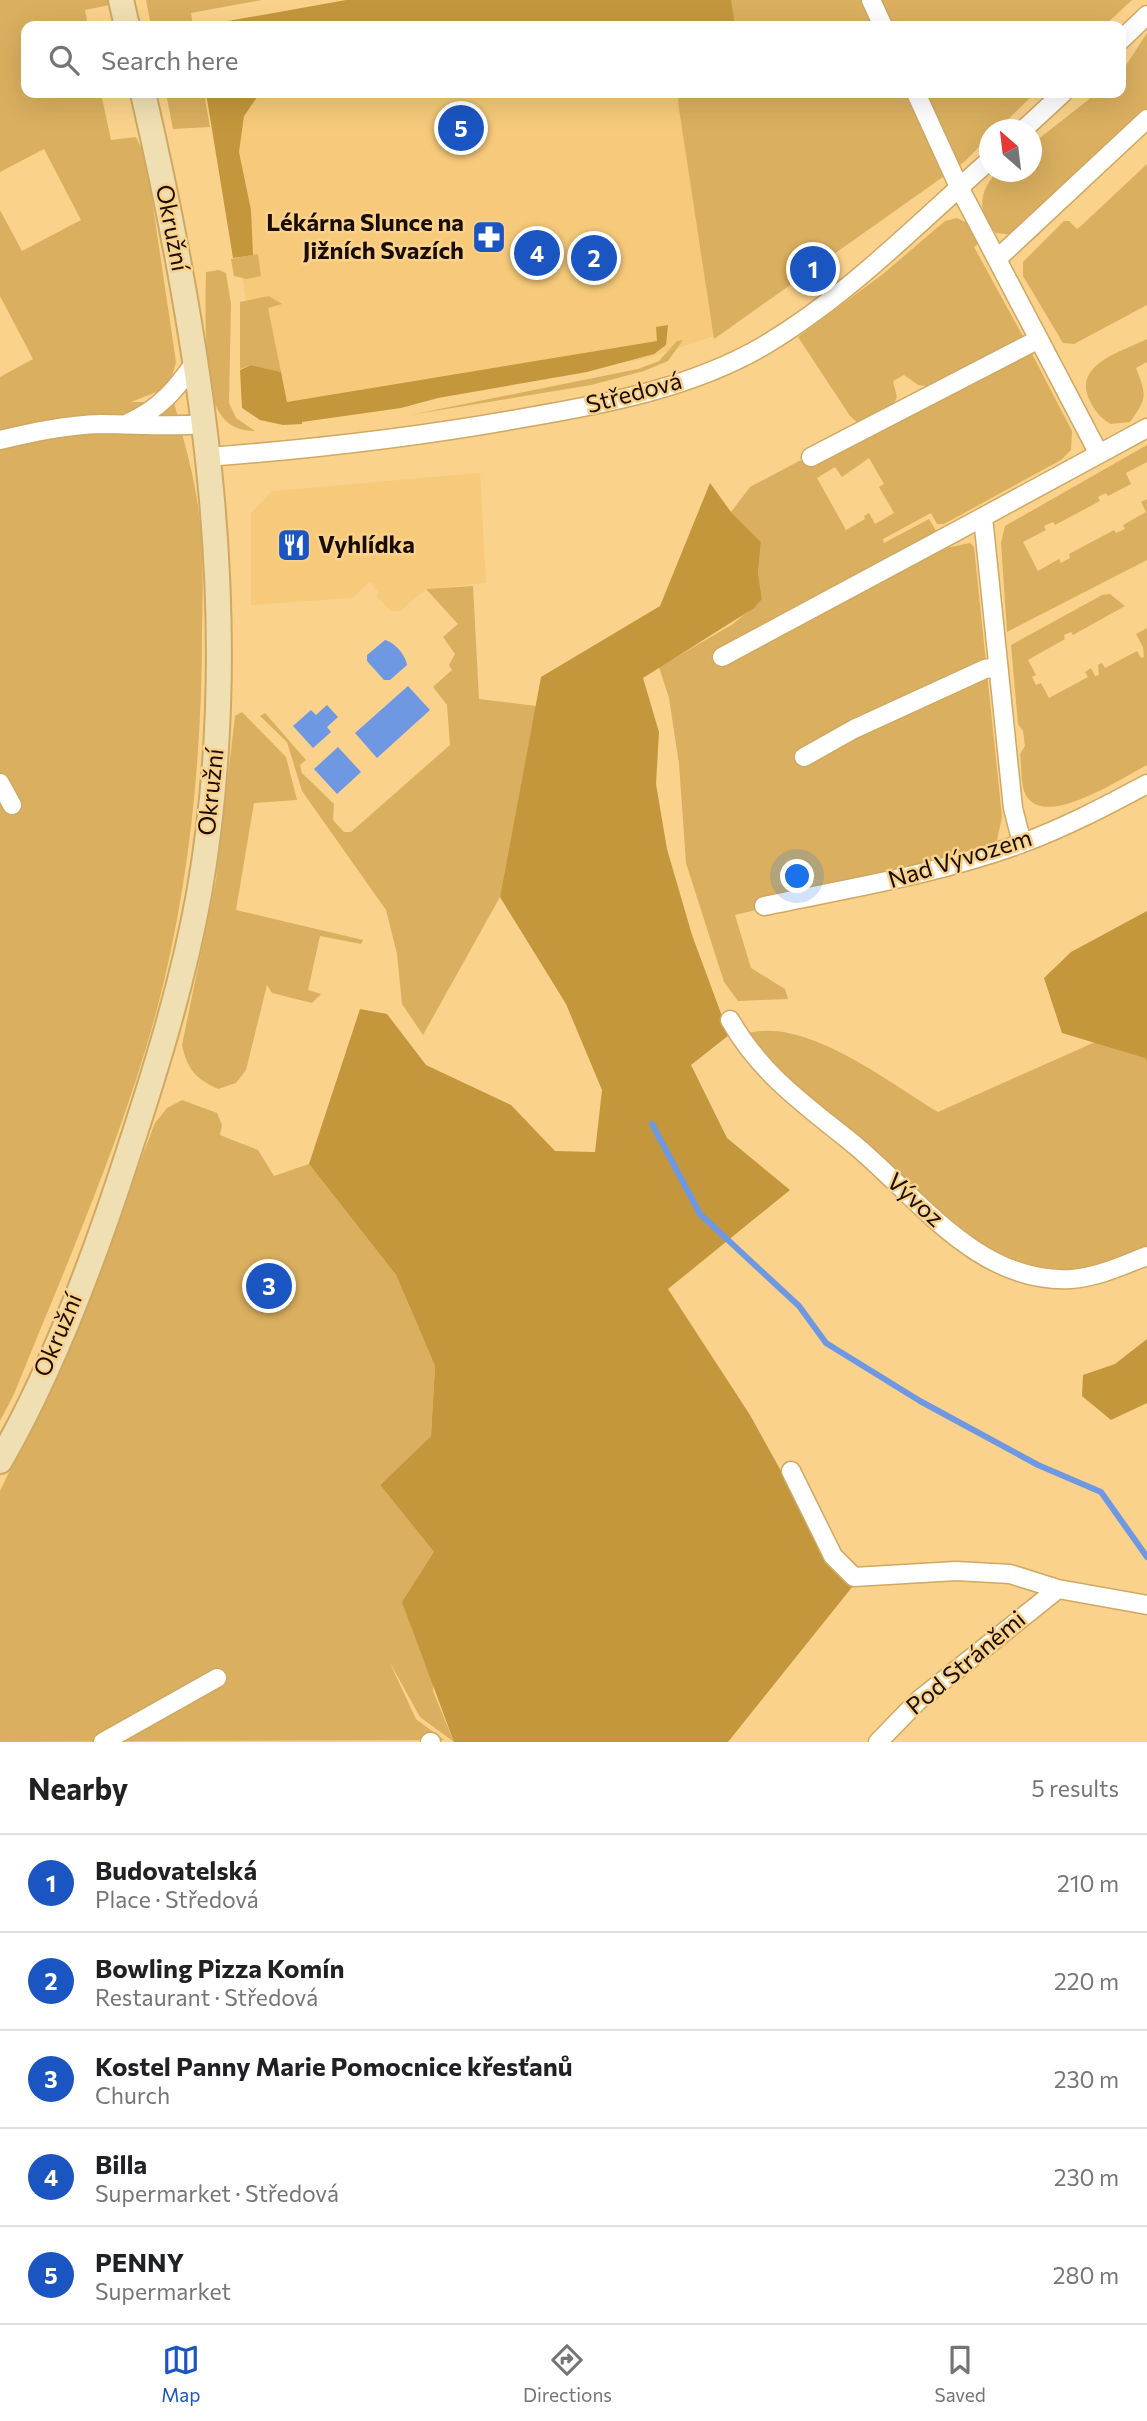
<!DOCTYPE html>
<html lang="en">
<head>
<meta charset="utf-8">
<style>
  :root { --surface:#fff; --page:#f2f2f2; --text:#202124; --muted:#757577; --line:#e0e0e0; --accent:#1b55c1 }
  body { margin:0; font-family:Commissioner,sans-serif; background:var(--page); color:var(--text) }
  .compass { position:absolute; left:979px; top:119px; width:63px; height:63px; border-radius:50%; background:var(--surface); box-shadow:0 7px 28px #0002; rotate:332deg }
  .you { position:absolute; left:798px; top:877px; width:24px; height:24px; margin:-18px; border:5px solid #fff; border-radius:50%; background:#1a73e8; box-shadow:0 0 0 10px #1a73e833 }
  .badge { display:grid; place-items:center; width:46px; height:46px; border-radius:50%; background:var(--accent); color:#fff; font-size:23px; font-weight:700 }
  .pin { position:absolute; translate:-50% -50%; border:4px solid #fff; box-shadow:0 2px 7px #0006 }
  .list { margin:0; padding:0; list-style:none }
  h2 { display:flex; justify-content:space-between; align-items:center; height:91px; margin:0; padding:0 28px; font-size:30px }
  h2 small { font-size:23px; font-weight:400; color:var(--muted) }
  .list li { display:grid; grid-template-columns:46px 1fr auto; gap:21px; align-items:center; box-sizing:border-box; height:98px; padding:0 28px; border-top:2px solid var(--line) }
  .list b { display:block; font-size:26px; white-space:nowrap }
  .list p { margin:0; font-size:23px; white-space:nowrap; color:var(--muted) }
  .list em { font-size:23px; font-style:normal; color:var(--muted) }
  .icon { flex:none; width:38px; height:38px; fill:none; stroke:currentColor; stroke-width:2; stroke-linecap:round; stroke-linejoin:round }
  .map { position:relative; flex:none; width:1147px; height:1742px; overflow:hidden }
  .search { position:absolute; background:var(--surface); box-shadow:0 7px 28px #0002; left:21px; right:21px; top:21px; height:77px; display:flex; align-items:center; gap:18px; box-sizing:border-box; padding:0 24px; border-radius:14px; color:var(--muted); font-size:26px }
  .sheet { height:581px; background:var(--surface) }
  nav { display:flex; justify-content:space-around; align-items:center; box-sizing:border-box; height:98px; border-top:2px solid var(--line); background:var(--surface); font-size:19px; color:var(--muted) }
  nav a { display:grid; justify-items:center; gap:4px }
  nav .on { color:var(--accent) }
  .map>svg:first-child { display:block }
  .built { fill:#f6ca7a }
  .green { fill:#daaf5f; fill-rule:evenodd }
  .forest { fill:#c4973c }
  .water { fill:#6f98e3 }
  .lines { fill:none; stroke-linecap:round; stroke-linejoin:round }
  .stream { stroke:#6f98e3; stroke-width:6 }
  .street-casing { stroke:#cfa862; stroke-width:21 }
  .secondary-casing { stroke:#cfa862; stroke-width:28 }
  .street { stroke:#fff; stroke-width:18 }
  .secondary { stroke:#f0dfb2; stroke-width:24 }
  .labels { text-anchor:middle; stroke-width:5; stroke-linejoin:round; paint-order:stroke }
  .poi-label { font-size:24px; font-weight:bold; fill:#180d00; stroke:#fad28b; text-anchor:end }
  .street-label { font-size:24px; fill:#180d00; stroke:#fad28b }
</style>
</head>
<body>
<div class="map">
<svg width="1147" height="1742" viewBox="0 0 1147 1742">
  <rect width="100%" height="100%" fill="#fad28b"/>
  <path class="built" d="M215 93H697L714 336 645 359 277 415 257 375Z
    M480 473 486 583 426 589 400 611H391L376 596 379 593 370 582 352 598 251 605V513L272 491Z"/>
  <path class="green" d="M0 0H109L110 5 85 10 88 26H26V93H101L111 140 136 137 146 159 176 362 169 387 131 402H174C181 432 191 463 196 494 204 539 203 587 202 631 202 759 189 889 156 1013 121 1142 64 1270 14 1394L0 1421V377L33 359 0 296V210L22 251 81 220 44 149 0 172Z
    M146 0H262L191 13 193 26H151Z
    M698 0H1132L1104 26H693Z
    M1147 33V112L1014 235 996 233C976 213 979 191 997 172H1032V144L1097 93H1121V73Z
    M166 93H204L210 127 173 129Z
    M679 93H1035L998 129 990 130 989 137 964 162 714 339 678 102Z
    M1147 164V305L1074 344 1063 343 1023 276V262L1064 221H1069L1077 229 1082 225Z
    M957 218 967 223 979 243 974 247 1025 340 933 387 918 385 904 375 893 381 897 397 892 407 858 423 850 416 798 337 883 274 945 221Z
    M258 254 261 276 247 279 234 276 231 259Z
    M219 270 226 273 231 304 229 403 236 418 255 431C240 431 227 426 219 412 204 389 205 302 206 272Z
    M269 296 282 304 268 308 281 372 251 365 240 369V302Z
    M1147 339V362L1136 368C1147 396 1147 398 1130 422L1111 424C1101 419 1094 410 1089 399 1073 364 1123 351 1147 339Z
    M683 340 668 361 644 371 591 385 410 415 638 369 659 361 677 341Z
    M1030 350 1072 431 1071 450 1061 460 944 524H937L931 513 883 539 884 543 929 519 946 548 970 543 974 547 1002 817 997 840 988 855 735 915 751 968 785 989 788 999 738 1001 724 982 686 863 679 764 669 698 659 667 733 624 762 599 758 573 761 542 731 512 750 487 801 460 808 463ZM869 458 884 484 879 487 894 513 875 524 869 513 864 516 865 519 846 530 817 478 835 467 842 477Z
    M1147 445V462L1126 473 1131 484 1108 496 1106 493 1098 497 1100 501 1055 525 1053 522 1044 526 1046 530 1023 542 1038 571 1059 559 1061 563 1070 558 1069 554 1114 530 1116 533 1125 529 1123 525 1146 512 1141 502 1147 499V560L1007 632 1001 543 1005 526Z
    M473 586 479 699 536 706 500 897 423 1035 402 1004 397 954 386 910 302 791 287 742 260 716 265 713 306 760 300 765 302 773 334 804 333 820 344 832H351L450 745 447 705 433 687 452 670 449 665 455 654 443 637 458 624 426 589Z
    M1110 594 1125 606 1073 635 1071 632 1064 635 1065 639 1028 660 1036 675 1032 677 1036 685 1041 683 1049 698 1088 677 1085 672 1091 668 1095 676 1099 675 1098 665 1102 663 1105 668 1137 651 1141 658 1144 657 1143 647 1136 634 1147 628V765C1123 777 1048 828 1027 797 1020 787 1022 766 1020 754L1025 746 1023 731 1018 724 1011 645 1102 595Z
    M242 712 286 757 297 800 254 803 236 910 363 940 361 944 320 936 308 990 321 994 312 1003 272 993 267 985 246 1070 236 1083 218 1089C196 1079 187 1069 182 1045L216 880 235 716Z
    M1131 1026 1147 1062V1248L1095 1269 1049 1270 994 1254 921 1198 864 1141 778 1071 749 1033C807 1018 888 1082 938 1112Z
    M182 1100 217 1113 222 1125 220 1135 258 1150 274 1176 309 1164 396 1275 435 1366 431 1436 380 1485 434 1552 433 1691 454 1742 420 1717 389 1661 416 1719 444 1740 0 1742V1491L67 1352 155 1123 167 1108Z"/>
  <path class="forest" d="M346 0H731L735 26H200Z
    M206 93H260L244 116 239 152 251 210 253 255 233 258Z
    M668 325 666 345 654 354 587 372 438 398 401 408 302 422V424L283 425 260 420 242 408 240 370 251 365 281 372 287 402 657 341 656 327Z
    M710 483 731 512 761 542 758 573 762 599 754 608 643 678 659 732 656 784 667 849 692 935 729 1035 691 1065 727 1138 790 1190 668 1289 750 1415 841 1579 861 1576 728 1742H454L402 1602 434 1552 380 1485 431 1436 435 1366 396 1275 309 1164 360 1009 387 1014 426 1065 511 1105 555 1151 595 1152 602 1090 566 1004 500 897 541 677 660 606Z
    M1147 911V1062L1145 1058 1062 1033 1044 978 1071 952Z
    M1147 1339V1403L1111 1420 1082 1396 1083 1375 1115 1364Z"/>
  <path class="water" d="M385 640C394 642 406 655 407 665L390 680H384L367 661V655Z
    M408 686 430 710 377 758 355 733Z
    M327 705 338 717 327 727 331 732 313 748 293 726 311 710 316 715Z
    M338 747 361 772 337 794 314 769Z"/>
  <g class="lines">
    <path class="stream" d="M652 1124 700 1214 799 1306 826 1343 920 1401 1038 1465 1101 1492 1147 1557"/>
    <g class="street-casing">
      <path id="street" d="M871 0 883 26
        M1121 40 1147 15
        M916 93 959 187 1099 454 983 517 1013 808 1022 843
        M1023 130 1063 93
        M997 259 1147 119
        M128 423C160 409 176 389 196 361
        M0 440C34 432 66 425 101 424 136 424 170 427 204 424
        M1099 454 1147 428
        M207 457C313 449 418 437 523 418 605 404 692 388 765 345 849 295 917 224 990 160
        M811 457 1039 339
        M722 657 983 517
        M804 757 854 729 985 669 997 667
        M0 783 12 805
        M764 906C850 888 938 874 1020 844 1064 828 1106 806 1147 784
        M730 1020C762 1076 807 1106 856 1146 919 1199 979 1284 1071 1279 1098 1277 1123 1265 1147 1256
        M791 1471 833 1556 854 1577 956 1571 1010 1574 1058 1589 1147 1605
        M103 1742 217 1678
        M430 1742H431
        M878 1742 919 1700 1058 1589"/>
    </g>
    <g class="secondary-casing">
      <path id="secondary" d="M121 0 127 26
        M0 1461C52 1371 96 1253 128 1154 156 1069 183 982 199 894 246 627 203 353 143 93"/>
    </g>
    <use href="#street" class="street"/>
    <use href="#secondary" class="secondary"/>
  </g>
  <defs>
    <g id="pharmacy-square" transform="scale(1.75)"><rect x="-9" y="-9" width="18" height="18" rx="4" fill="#1b55c1" stroke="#fad28b"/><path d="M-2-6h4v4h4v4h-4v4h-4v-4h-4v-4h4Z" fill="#fff"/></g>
    <g id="restaurant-square" transform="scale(1.75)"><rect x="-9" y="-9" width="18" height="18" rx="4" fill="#1b55c1" stroke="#fad28b"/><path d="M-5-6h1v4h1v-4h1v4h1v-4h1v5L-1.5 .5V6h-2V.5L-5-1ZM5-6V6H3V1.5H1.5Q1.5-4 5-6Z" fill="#fff"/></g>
  </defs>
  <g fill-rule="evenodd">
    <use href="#pharmacy-square" x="489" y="237"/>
    <use href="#restaurant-square" x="294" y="545"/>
  </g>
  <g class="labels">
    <g class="poi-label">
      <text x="464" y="231">Lékárna Slunce na<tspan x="464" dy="28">Jižních Svazích</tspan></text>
      <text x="318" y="553" text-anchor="start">Vyhlídka</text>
    </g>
    <g class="street-label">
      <text transform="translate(172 228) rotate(79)" y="8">Okružní</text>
      <text transform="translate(634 393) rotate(-15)" y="8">Středová</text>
      <text transform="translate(211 792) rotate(-84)" y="8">Okružní</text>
      <text transform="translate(960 859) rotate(-17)" y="8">Nad Vývozem</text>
      <text transform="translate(915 1200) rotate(42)" y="8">Vývoz</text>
      <text transform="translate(58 1335) rotate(-67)" y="8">Okružní</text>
      <text transform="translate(966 1663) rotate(-40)" y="8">Pod Stráněmi</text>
    </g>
  </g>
</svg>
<svg class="compass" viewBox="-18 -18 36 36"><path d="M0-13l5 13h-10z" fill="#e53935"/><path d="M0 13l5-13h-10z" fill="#757577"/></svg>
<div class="you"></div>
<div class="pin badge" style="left:813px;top:269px">1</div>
<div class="pin badge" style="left:594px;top:258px">2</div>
<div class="pin badge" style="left:269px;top:1286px">3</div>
<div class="pin badge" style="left:537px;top:253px">4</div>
<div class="pin badge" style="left:461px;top:128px">5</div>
<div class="search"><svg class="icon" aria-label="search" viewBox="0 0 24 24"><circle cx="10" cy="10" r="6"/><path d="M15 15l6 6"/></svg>Search here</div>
</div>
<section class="sheet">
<h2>Nearby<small>5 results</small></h2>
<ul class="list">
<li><span class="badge">1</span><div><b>Budovatelská</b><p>Place · Středová</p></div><em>210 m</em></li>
<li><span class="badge">2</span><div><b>Bowling Pizza Komín</b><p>Restaurant · Středová</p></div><em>220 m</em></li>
<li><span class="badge">3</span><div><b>Kostel Panny Marie Pomocnice křesťanů</b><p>Church</p></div><em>230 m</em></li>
<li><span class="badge">4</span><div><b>Billa</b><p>Supermarket · Středová</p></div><em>230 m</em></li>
<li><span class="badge">5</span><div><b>PENNY</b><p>Supermarket</p></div><em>280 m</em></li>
</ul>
</section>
<nav>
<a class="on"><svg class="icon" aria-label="map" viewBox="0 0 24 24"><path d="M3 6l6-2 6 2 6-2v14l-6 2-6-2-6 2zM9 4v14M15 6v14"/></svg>Map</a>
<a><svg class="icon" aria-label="directions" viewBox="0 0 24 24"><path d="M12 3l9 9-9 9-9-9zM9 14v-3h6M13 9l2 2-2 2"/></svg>Directions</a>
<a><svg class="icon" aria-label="saved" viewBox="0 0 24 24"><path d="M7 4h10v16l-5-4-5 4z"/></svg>Saved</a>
</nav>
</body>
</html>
